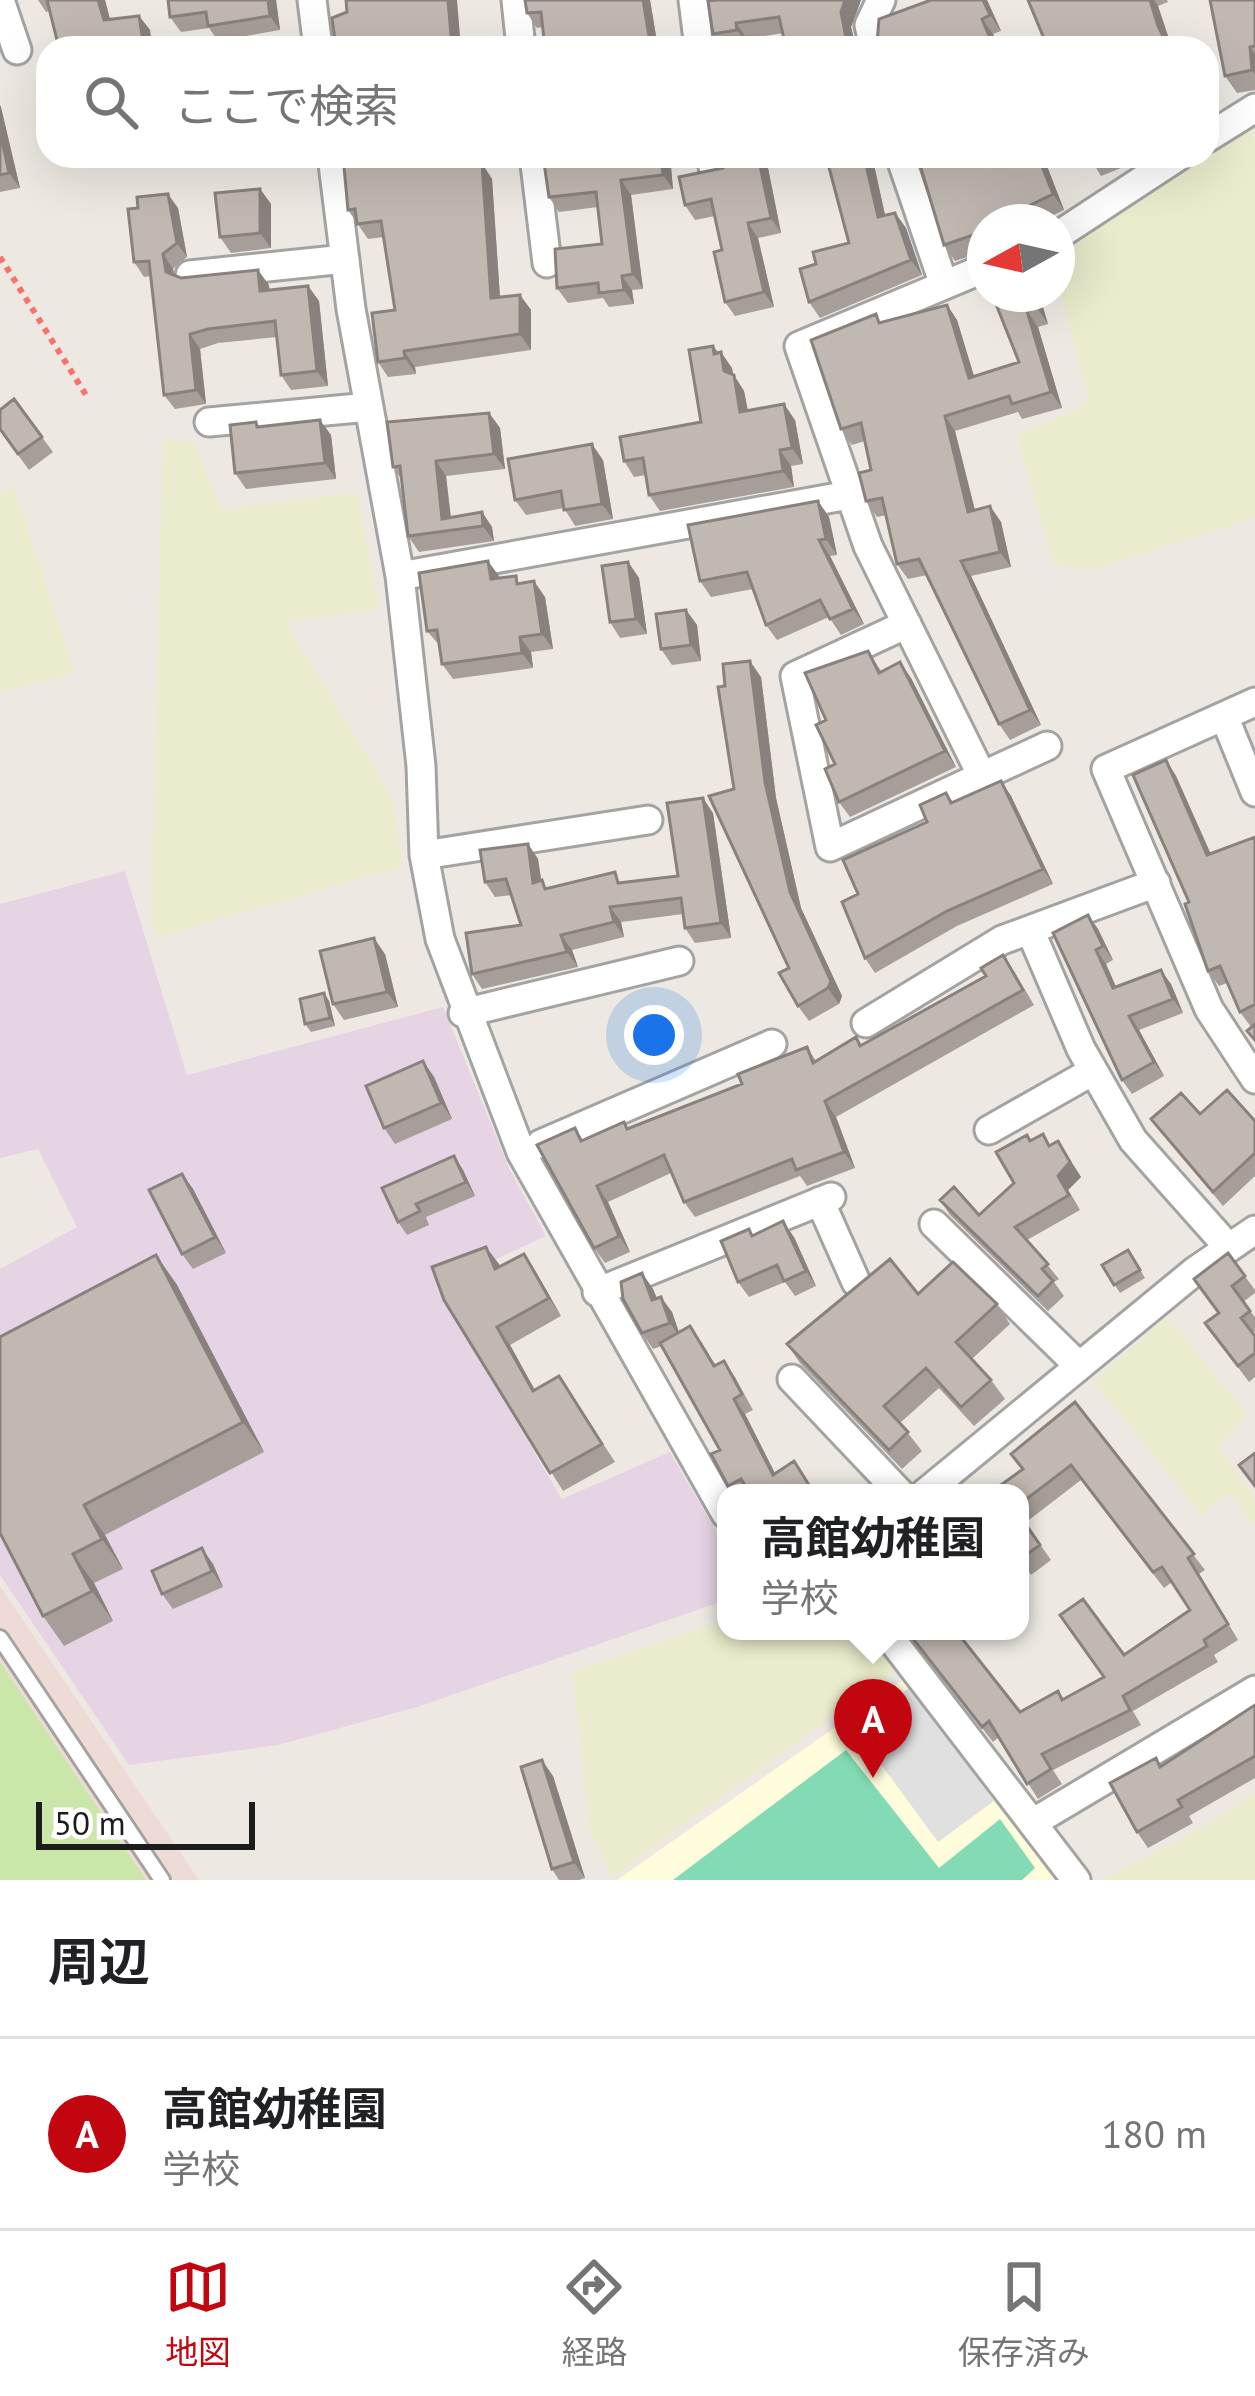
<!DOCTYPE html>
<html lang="ja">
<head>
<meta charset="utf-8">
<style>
  :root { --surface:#fff; --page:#f6f6f6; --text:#202124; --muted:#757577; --line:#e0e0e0; --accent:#c2060f }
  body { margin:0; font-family:"PT Sans","Noto Sans JP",sans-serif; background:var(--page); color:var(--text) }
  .compass { position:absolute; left:967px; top:204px; width:108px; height:108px; border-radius:50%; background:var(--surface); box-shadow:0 12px 48px #0002; rotate:262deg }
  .scale { position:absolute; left:36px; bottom:30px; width:219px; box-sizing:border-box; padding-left:12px; border:6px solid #1c1c1c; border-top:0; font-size:33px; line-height:42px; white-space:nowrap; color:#1c1c1c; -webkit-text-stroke:9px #fff; paint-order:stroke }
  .you { position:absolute; left:654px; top:1035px; width:42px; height:42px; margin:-30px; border:9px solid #fff; border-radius:50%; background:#1a73e8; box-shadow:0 0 0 18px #1a73e833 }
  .badge { display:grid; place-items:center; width:78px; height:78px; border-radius:50%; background:var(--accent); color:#fff; font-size:39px; font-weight:700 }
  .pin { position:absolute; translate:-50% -99px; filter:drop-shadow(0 3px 6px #0008) }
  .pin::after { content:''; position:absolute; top:63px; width:42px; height:36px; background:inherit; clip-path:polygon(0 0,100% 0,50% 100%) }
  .popup { position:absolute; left:717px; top:1484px; width:312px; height:156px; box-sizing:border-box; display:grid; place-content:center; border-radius:24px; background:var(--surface); filter:drop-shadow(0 3px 9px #0005); font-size:39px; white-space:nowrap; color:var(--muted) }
  .popup b { font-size:45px; color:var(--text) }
  .popup::after { content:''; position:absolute; left:50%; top:100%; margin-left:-24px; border:24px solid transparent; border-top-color:var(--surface) }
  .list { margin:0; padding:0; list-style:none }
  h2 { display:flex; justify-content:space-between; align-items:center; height:156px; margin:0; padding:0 48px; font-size:51px }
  h2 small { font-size:39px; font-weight:400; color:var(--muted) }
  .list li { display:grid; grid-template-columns:78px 1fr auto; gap:36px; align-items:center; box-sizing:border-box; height:192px; padding:0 48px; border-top:3px solid var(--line) }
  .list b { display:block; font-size:45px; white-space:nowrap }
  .list p { margin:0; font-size:39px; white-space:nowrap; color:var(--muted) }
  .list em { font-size:39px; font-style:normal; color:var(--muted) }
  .icon { flex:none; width:66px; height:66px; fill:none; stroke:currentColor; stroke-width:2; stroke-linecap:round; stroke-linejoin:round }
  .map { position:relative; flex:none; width:1255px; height:1880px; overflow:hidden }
  .search { position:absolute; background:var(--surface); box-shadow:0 12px 48px #0002; left:36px; right:36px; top:36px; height:132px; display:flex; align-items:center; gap:30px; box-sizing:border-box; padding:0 42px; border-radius:36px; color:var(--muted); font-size:45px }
  .sheet { height:348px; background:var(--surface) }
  nav { display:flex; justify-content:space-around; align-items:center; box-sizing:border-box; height:168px; border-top:3px solid var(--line); background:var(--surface); font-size:33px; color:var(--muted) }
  nav a { display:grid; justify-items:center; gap:6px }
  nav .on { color:var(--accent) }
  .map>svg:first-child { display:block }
  .industrial { fill:#e6d4e4 }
  .education { fill:#fefcdb }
  .military { fill:#efdbd5 }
  .farmland { fill:#ebeccd }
  .grass { fill:#cae7a9 }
  .pitch { fill:#82dbb4 }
  .parking { fill:#e0e0e0 }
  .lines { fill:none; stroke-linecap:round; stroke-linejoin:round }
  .lane-casing { stroke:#a3a3a3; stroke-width:20 }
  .street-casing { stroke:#a3a3a3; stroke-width:33 }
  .path { stroke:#f5736b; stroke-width:6; stroke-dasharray:6 6; stroke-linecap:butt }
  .lane { stroke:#fff; stroke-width:14 }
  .street { stroke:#fff; stroke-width:27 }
  .wall { fill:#a79e99 }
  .shaded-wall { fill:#88817d }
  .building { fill:#c2b8b2; stroke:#88817d; stroke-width:3 }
</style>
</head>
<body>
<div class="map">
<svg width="1255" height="1880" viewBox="0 0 1255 1880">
  <rect width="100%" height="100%" fill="#ede9e2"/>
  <path class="industrial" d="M125 871 187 1075 443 1007 509 1168 546 1236 437 1287 562 1499 670 1452 726 1548V1600L417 1707 278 1745 129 1765 0 1575V1269L77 1227 38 1149 0 1158V904Z"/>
  <path class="education" d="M907 1677 1059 1880H617Z"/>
  <path class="military" d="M0 1586 199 1880H0Z"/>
  <path class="farmland" d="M1255 125V518L1093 570 1053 564 1017 435 1075 411 1089 399 1057 281V256Z
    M163 441 195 442 221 509 358 493 379 610 285 621 393 799 403 866 156 938 151 913Z
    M15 488 76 674 0 691V493Z
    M1167 1316 1247 1414 1218 1447 1255 1497V1526L1230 1493 1201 1515 1094 1382Z
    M726 1620V1631H868L896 1670 612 1877 589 1827 573 1672Z
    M1255 1793V1880H1102L1204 1826Z"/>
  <path class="grass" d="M0 1662 146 1880H0Z"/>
  <path class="pitch" d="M846 1750 939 1868 1000 1819 1035 1868 1022 1880H673Z"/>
  <path class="parking" d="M910 1687 994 1801 938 1842 855 1729Z"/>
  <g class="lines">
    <g class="lane-casing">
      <path id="lane" d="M0 1638 162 1880"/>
    </g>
    <g class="street-casing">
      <path id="street" d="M0 0 17 50
        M312 0 318 48
        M516 0 521 48
        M693 0 699 48
        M874 48 869 25 881 0
        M1207 138 1255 108
        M332 156 351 309 400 576 421 766 424 855 440 939 521 1152 726 1514
        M534 156 547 263
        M712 156 713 167
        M900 156 944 285
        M1057 236 1179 156
        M190 275 345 259
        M209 422 369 407
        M400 576 849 495
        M907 624 795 676 830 847 982 776 868 546 799 346 985 268
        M1255 702 1106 769 1209 1009 1255 1079
        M1224 716 1255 792
        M982 776 1047 746
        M424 855 648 820
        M1030 930 1081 1049 1133 1140 1229 1248
        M463 1013 679 961
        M866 1023 1002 940 1156 883
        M989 1130 1093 1071
        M541 1144 772 1044
        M820 1201 856 1282
        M934 1224 1079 1366
        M597 1292 831 1197
        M792 1379 900 1493
        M925 1493 1195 1271 1255 1230
        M885 1631 1076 1880
        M1034 1822 1255 1690"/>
    </g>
    <path class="path" d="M0 257 86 395"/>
    <use href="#lane" class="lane"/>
    <use href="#street" class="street"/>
  </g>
  <path class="wall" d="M38 0H105L110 20 139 16 150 30 152 48H59L50 11 46 12Z
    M168 0H276L280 30 218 41 209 28 181 32 170 17Z
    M525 0H650L658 48 543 27 537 28 527 13Z
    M717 0H861L851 27 856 48 783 33 747 39 748 46 723 48 713 34Z
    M987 0 1001 31 993 34 999 48H881L877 43Z
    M1028 0H1167L1168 2 1158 6 1172 48H1048Z
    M1255 0V90L1237 93 1225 76Z
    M0 105 20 188 0 192Z
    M480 156 481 163 492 179 500 297 520 295 531 310V350L415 367 416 374 388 377 378 362 395 310 384 237 368 239 348 210Z
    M543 156H670L673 189 631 195 643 289 632 290 634 304 609 307 603 298 568 303 557 288 602 244 598 207 559 212 549 197Z
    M721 156H762L767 163 781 233 758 238 774 307 735 316 725 302 722 250 715 216 695 220 685 205 723 168Z
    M826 156H872L885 215 895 213 906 228 922 275 820 318 809 302 816 264 849 243Z
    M1043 156 1064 210 1039 222H985V251L955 261 944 245Z
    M1089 156H1134L1136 162 1101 176Z
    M260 189 271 204V248L231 253 220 237Z
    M178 208 187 257 173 269 174 275 181 278 269 285V290L308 286 319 301 328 386 291 390 281 375 277 337 218 343 200 349 206 404 175 409 164 395 151 276 144 277 134 262Z
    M992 294H1039L1048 324 1038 327 1062 408 1022 419 1018 412 955 431 975 510 990 506 1001 522 1011 567 971 576 1041 725 1010 740 999 724 927 575 908 579 897 564 886 515 877 517 866 501 871 470 865 441 852 445 841 429 882 322 947 305 957 320 974 376 1019 362Z
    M713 346 732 368 733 375 744 391 748 411 795 420 803 464 791 466 794 487 660 511 649 495 646 475 634 477 624 461 701 422Z
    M14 399 53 452 29 470 0 430Z
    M489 413 500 428 505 469 446 476 451 517 482 512 492 527 494 541 419 552 408 536 402 480 393 467Z
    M256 422 259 426 331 435 336 479 246 489 235 473Z
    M603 460 613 519 575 526 564 508 526 515 515 500Z
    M818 501 829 517 837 555 830 556 864 624 841 635 829 617 777 640 766 625 753 589 711 597 700 581Z
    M628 562 639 578 647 634 620 638 610 622Z
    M499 576V578L521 583 545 597 553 649 531 652 533 668 453 679 442 664 440 646 427 631Z
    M686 610 697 625 701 661 672 665 661 649Z
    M868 651 881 671 911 678 956 767 850 817 839 802 835 764 826 720Z
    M761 677 776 798 801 908 842 996 839 1004 809 1021 798 1006 789 968 734 789Z
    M1166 760 1176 776 1211 854 1255 837V1042L1247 1031 1251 1027 1240 1012 1227 983 1219 986 1208 971 1189 902Z
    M1001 781 1011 796 1053 884 957 926 875 973 865 958 858 894 927 822 946 793 953 802Z
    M713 813 731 938 695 943 685 928 683 914 621 922 624 937 572 950 578 967 482 989 472 974 521 925 511 895 495 897 485 882 528 844 538 859 541 880 548 889 678 876Z
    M1088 915 1098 929 1113 960 1106 964 1116 987 1171 984 1183 1013 1139 1030 1164 1076 1132 1094 1122 1080Z
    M385 954 398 1007 344 1020 333 1004Z
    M1014 971 1034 1005 836 1117 855 1168 807 1186 800 1176 695 1217 684 1202 671 1173 608 1202 630 1252 605 1263 594 1248 575 1128 583 1140 629 1129 742 1084 807 1047 816 1061 856 1037 862 1045Z
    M324 993 329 1001 335 1026 311 1032 305 1024Z
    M423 1061 434 1077 452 1119 395 1144 384 1128Z
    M1200 1114 1255 1121V1176L1223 1206 1151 1119Z
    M1031 1141 1051 1145 1058 1141 1081 1177 1068 1190 1080 1210 1027 1240 1059 1279 1054 1282 1064 1296 1048 1311 950 1215 940 1200 979 1215 1014 1183Z
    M454 1156 463 1170 475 1196 426 1217 429 1225 407 1235 398 1222Z
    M182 1174 193 1189 226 1253 193 1269 182 1254Z
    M749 1229 753 1235 794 1237 816 1286 795 1296 785 1282 749 1297 738 1282Z
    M1128 1250 1145 1278 1120 1293 1102 1265Z
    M1228 1253 1255 1290V1293L1243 1302 1255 1317V1331L1253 1333 1255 1336V1377L1249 1382 1205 1323 1218 1313Z
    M524 1254 561 1316 510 1345 535 1390 559 1376 615 1462 563 1491 444 1300Z
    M156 1255 177 1285 264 1452 105 1535 123 1569 94 1583 113 1621 64 1646 43 1616 2 1335Z
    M642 1273 653 1289 657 1298 672 1312 679 1332 701 1341 716 1366 724 1361 735 1377 753 1410 745 1414 775 1474 815 1493H734L728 1486 720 1450 662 1346 653 1349 642 1333Z
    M918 1294 997 1304 1010 1324 972 1359 991 1380 1005 1399 974 1426 939 1388 900 1423 922 1451 902 1469 800 1363 787 1344Z
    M1075 1402 1205 1570 1199 1574 1238 1640 1214 1655 1218 1662 1133 1711 1141 1725 1053 1770 1062 1784 1038 1799 999 1737 993 1742 906 1631H956L1020 1712 1058 1691 1064 1699 1104 1677 1124 1655 1190 1610 1172 1582 1164 1588 1081 1480 1025 1523 1051 1560 1031 1575 1020 1560 1022 1470Z
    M213 1564 223 1587 173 1609 162 1594Z
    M1255 1705V1778L1189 1816 1193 1823 1148 1848 1137 1832 1161 1766Z
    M553 1776 585 1878 579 1880H559L552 1869Z"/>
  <path class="shaded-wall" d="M98 0H105L114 35 104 20Z
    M268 0H276L280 30 270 16Z
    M448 0H457L461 48H452Z
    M643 0H650L658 48H651Z
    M845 0H861L851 27 856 48 846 38 841 12Z
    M983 0H987L1001 31 990 15Z
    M1150 0H1154L1158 6 1172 48H1169L1158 26Z
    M139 16 150 30 152 48H144Z
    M982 19 993 34 999 48H994Z
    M736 23 747 39 748 46 737 30Z
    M1250 47 1255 54V75L1252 70Z
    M0 105 1 107 20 188 9 173 0 132Z
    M471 156H480L483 180 472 164Z
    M661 156H670L673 189 663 175Z
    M758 156H762L767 163 781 233 771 218Z
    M864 156H872L889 233 878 217Z
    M1038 156H1043L1064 210 1053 194Z
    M482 163 492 179 501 313 491 298Z
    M621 180 631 195 643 289 633 274Z
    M260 189 271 204V248L260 233Z
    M168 194 178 208 187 257 177 243Z
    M895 213 906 228 922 275 911 260Z
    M748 223 758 238 774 307 764 292Z
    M163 254 173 269 176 286 166 272Z
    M258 270 269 285 271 306 260 291Z
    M622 276 632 290 634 304 624 290Z
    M308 286 319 301 328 386 317 371Z
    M1033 294H1039L1048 324 1037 308Z
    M520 295 531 310V350L520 334Z
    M947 305 957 320 979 393 969 378Z
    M1027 311 1038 327 1062 408 1051 392Z
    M190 334 200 349 206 404 196 390Z
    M713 346 722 359 721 352 732 368 735 386 714 354Z
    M404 351 415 367 416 374 405 358Z
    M734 375 744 391 751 428 740 412Z
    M784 404 795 420 803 464 792 448Z
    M489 413 500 428 505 469 494 454Z
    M945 416 955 431 979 527 968 512Z
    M320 420 331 435 336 479 325 463Z
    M592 444 603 460 613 519 602 504Z
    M780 450 791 466 794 487 783 471Z
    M436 461 446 476 452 530 442 519Z
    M818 501 829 517 837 555 826 539Z
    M990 506 1001 522 1011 567 1000 552Z
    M482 512 492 527 494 541 483 526Z
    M819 540 830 556 864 624 853 609Z
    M488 561 499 576 502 595 491 579Z
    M961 561 971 576 1041 725 1030 710Z
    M628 562 639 578 647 634 636 619Z
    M534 581 545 597 553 649 542 634Z
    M686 610 697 625 701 661 691 645Z
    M520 637 531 652 533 668 522 653Z
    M750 661 761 677 776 798 801 908 842 996 839 1004 828 988 790 892 765 782Z
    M900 662 911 678 956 767 945 751Z
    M1166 760 1176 776 1218 871 1207 855Z
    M1001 781 1011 796 1053 884 1043 869Z
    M703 798 713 813 731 938 721 923Z
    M528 844 538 859 544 898 533 883Z
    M610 907 621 922 624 937 614 922Z
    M1088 915 1098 929 1113 960 1103 946Z
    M561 935 572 950 578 967 567 952Z
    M374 938 385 954 398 1007 387 992Z
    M1096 950 1106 964 1123 1003 1113 988Z
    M1161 970 1171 984 1183 1013 1173 999Z
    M324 993 329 1001 335 1026 330 1018Z
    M1129 1016 1139 1030 1164 1076 1154 1062Z
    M423 1061 434 1077 452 1119 441 1103Z
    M825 1101 836 1117 855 1168 844 1152Z
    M1058 1141 1081 1177 1068 1190 1080 1210 1058 1176Z
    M454 1156 463 1170 475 1196 466 1182Z
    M182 1174 193 1189 226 1253 215 1237Z
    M597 1186 608 1202 630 1252 619 1236Z
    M783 1221 794 1237 816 1286 806 1271Z
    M486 1247 499 1264 507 1287 495 1269Z
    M524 1254 536 1272 561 1316 549 1298Z
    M156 1255 177 1285 264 1452 243 1422Z
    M642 1273 653 1289 663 1315 652 1300Z
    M661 1297 672 1312 681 1339 670 1323Z
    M497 1327 510 1345 545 1409 533 1391Z
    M734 1399 745 1414 784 1491 773 1475Z
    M84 1505 105 1535 123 1569 102 1539Z
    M202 1548 213 1564 223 1587 212 1571Z
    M73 1554 94 1583 113 1621 92 1591Z
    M542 1760 553 1776 585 1878 574 1862Z"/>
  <path class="building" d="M47 0H98L104 20 139 16 144 48H59Z
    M168 0H268L270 16 208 26 206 12 170 17Z
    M346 0H448L452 48H336L332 18 347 12Z
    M525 0H643L651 48H545L541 12 527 13Z
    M717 0H845L841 12 846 38 855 48H786L779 17 736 23 737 30 713 34 708 1Z
    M931 0H983L990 15 982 19 994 48H892L890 40 877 43 879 19Z
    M1028 0H1150L1158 26 1169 48H1048Z
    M1210 0H1255V46L1250 47 1252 70 1225 76Z
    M0 132 9 173 0 175Z
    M343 156H471L472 164 482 163 491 298 520 295V334L404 351 405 358 378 362 372 313 395 310 381 221 357 224 355 209 348 210Z
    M543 156H661L663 175 621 180 633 274 622 276 624 290 599 293 598 283 557 288 555 249 602 244 596 192 549 197Z
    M721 156H758L771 218 748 223 764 292 725 302 714 252 722 250 711 199 685 205 679 177 723 168Z
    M826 156H864L878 217 895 213 911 260 809 302 800 269 816 264 813 252 849 243Z
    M944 156H1038L1053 194 996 222H985V231L944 245 920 165Z
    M260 189V233L220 237 215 193Z
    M168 194 177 243 163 254 166 272 181 278 258 270 260 291 308 286 317 371 281 375 275 321 208 329 190 334 196 390 164 395 149 261 134 262 128 209 138 208 137 197Z
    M992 294H1033L1037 308 1027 311 1051 392 1012 404 1009 396 945 416 968 512 990 506 1000 552 961 561 1030 710 999 724 919 559 897 564 882 498 866 501 859 473 871 470 861 423 841 429 811 340 876 314 879 323 947 305 969 378 1019 362Z
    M713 346 714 354 721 352 724 371 734 375 740 412 784 404 792 448 780 450 783 471 649 495 643 458 624 461 620 437 701 422 689 350Z
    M14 399 42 437 18 454 0 429V410Z
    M489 413 494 454 436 461 442 519 482 512 483 526 408 536 400 466 393 467 387 422Z
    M320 420 325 463 235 473 230 425 256 422 257 427Z
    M592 444 602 504 564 510 561 491 515 500 508 459Z
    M818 501 826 539 819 540 853 609 830 619 820 600 766 625 747 572 700 581 688 525Z
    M488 561 491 579 516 576 517 584 534 581 542 634 520 637 522 653 442 664 437 630 427 631 419 573Z
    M628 562 636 619 610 622 602 566Z
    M686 610 691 645 661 649 656 614Z
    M868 651 879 673 900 662 945 751 839 802 825 769 835 764 816 725 826 720 805 673Z
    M750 661 765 782 790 892 831 981 828 988 798 1006 779 973 789 968 709 796 734 789 718 687 725 686 723 664Z
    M1166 760 1207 855 1255 837V1004L1240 1012 1220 966 1208 971 1185 904 1189 902 1133 775Z
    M1001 781 1043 869 947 911 865 958 842 902 858 894 843 860 927 822 920 805 946 793 951 803Z
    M703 798 721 923 685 928 681 898 610 907 614 922 561 935 567 952 472 974 466 933 521 925 506 879 485 882 480 850 528 844 533 883 542 880 545 889 615 872 618 883 678 876 667 803Z
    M1088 915 1103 946 1096 950 1113 988 1161 970 1173 999 1129 1016 1154 1062 1122 1080 1053 933Z
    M374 938 387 992 333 1004 320 951Z
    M1003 955 1023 990 825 1101 844 1152 796 1170 792 1159 684 1202 664 1155 597 1186 619 1236 594 1248 537 1145 575 1128 581 1141 624 1122 627 1129 742 1084 738 1074 807 1047 813 1063 856 1037 860 1046 986 976 981 968Z
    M324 993 330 1018 305 1024 300 999Z
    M1255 1024V1040L1247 1031Z
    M423 1061 441 1103 384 1128 366 1086Z
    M1227 1090 1255 1121V1153L1213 1192 1151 1119 1181 1093 1200 1114Z
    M1043 1134 1049 1146 1058 1141 1070 1162 1058 1176 1069 1195 1015 1227 1048 1264 1042 1269 1053 1281 1038 1296 940 1200 954 1187 979 1215 1014 1183 996 1152 1027 1135 1030 1141Z
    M454 1156 466 1182 416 1204 420 1211 398 1222 382 1188Z
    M182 1174 215 1237 182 1254 149 1190Z
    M783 1221 806 1271 784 1281 777 1265 738 1282 721 1241 749 1229 752 1236Z
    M486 1247 495 1269 524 1254 549 1298 497 1327 533 1391 559 1376 602 1444 550 1473 444 1300 432 1267Z
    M1128 1250 1140 1270 1114 1285 1102 1265Z
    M1228 1253 1245 1276 1232 1286 1250 1311 1241 1318 1255 1336V1353L1238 1366 1205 1323 1219 1313 1194 1279Z
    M156 1255 243 1422 84 1505 102 1539 73 1554 92 1591 43 1616 0 1533V1337Z
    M890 1259 918 1294 953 1262 997 1304 956 1342 991 1380 961 1407 926 1368 884 1406 908 1432 889 1450 787 1344Z
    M642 1273 652 1300 661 1297 670 1323 642 1333 623 1299 621 1282Z
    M690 1326 714 1366 724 1361 742 1394 734 1399 773 1475 794 1461 814 1493H750L741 1479 728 1486 711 1454 720 1450 660 1343Z
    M1075 1402 1194 1554 1188 1558 1228 1624 1204 1640 1207 1646 1123 1696 1130 1710 1042 1754 1051 1769 1027 1784 989 1721 982 1727 907 1631H956L1020 1712 1058 1691 1062 1700 1104 1677 1060 1615 1083 1599 1124 1655 1190 1610 1162 1567 1153 1572 1071 1465 1020 1504V1493H990L1023 1469 1011 1454Z
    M1255 1453V1486L1239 1465Z
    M1020 1516 1040 1545 1020 1559Z
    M202 1548 212 1571 162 1594 152 1571Z
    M1255 1705V1756L1178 1800 1182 1807 1137 1832 1110 1783 1156 1758 1160 1767Z
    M542 1760 574 1862 552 1869 521 1767Z"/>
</svg>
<svg class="compass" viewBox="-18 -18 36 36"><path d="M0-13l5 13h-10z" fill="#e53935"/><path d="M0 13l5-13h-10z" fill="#757577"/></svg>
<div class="scale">50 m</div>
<div class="you"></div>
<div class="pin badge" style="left:873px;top:1778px">A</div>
<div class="popup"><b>高館幼稚園</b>学校</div>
<div class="search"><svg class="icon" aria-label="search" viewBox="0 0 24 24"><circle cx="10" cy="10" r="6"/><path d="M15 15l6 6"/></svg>ここで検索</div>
</div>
<section class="sheet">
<h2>周辺<small></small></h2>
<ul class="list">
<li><span class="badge">A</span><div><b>高館幼稚園</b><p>学校</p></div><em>180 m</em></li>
</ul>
</section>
<nav>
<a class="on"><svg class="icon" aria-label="map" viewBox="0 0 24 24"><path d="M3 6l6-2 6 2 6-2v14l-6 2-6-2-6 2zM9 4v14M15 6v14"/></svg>地図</a>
<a><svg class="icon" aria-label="directions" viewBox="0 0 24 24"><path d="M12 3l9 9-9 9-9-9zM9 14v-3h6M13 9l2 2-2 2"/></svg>経路</a>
<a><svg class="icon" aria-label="saved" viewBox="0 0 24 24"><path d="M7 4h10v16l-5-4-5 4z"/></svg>保存済み</a>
</nav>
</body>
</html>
